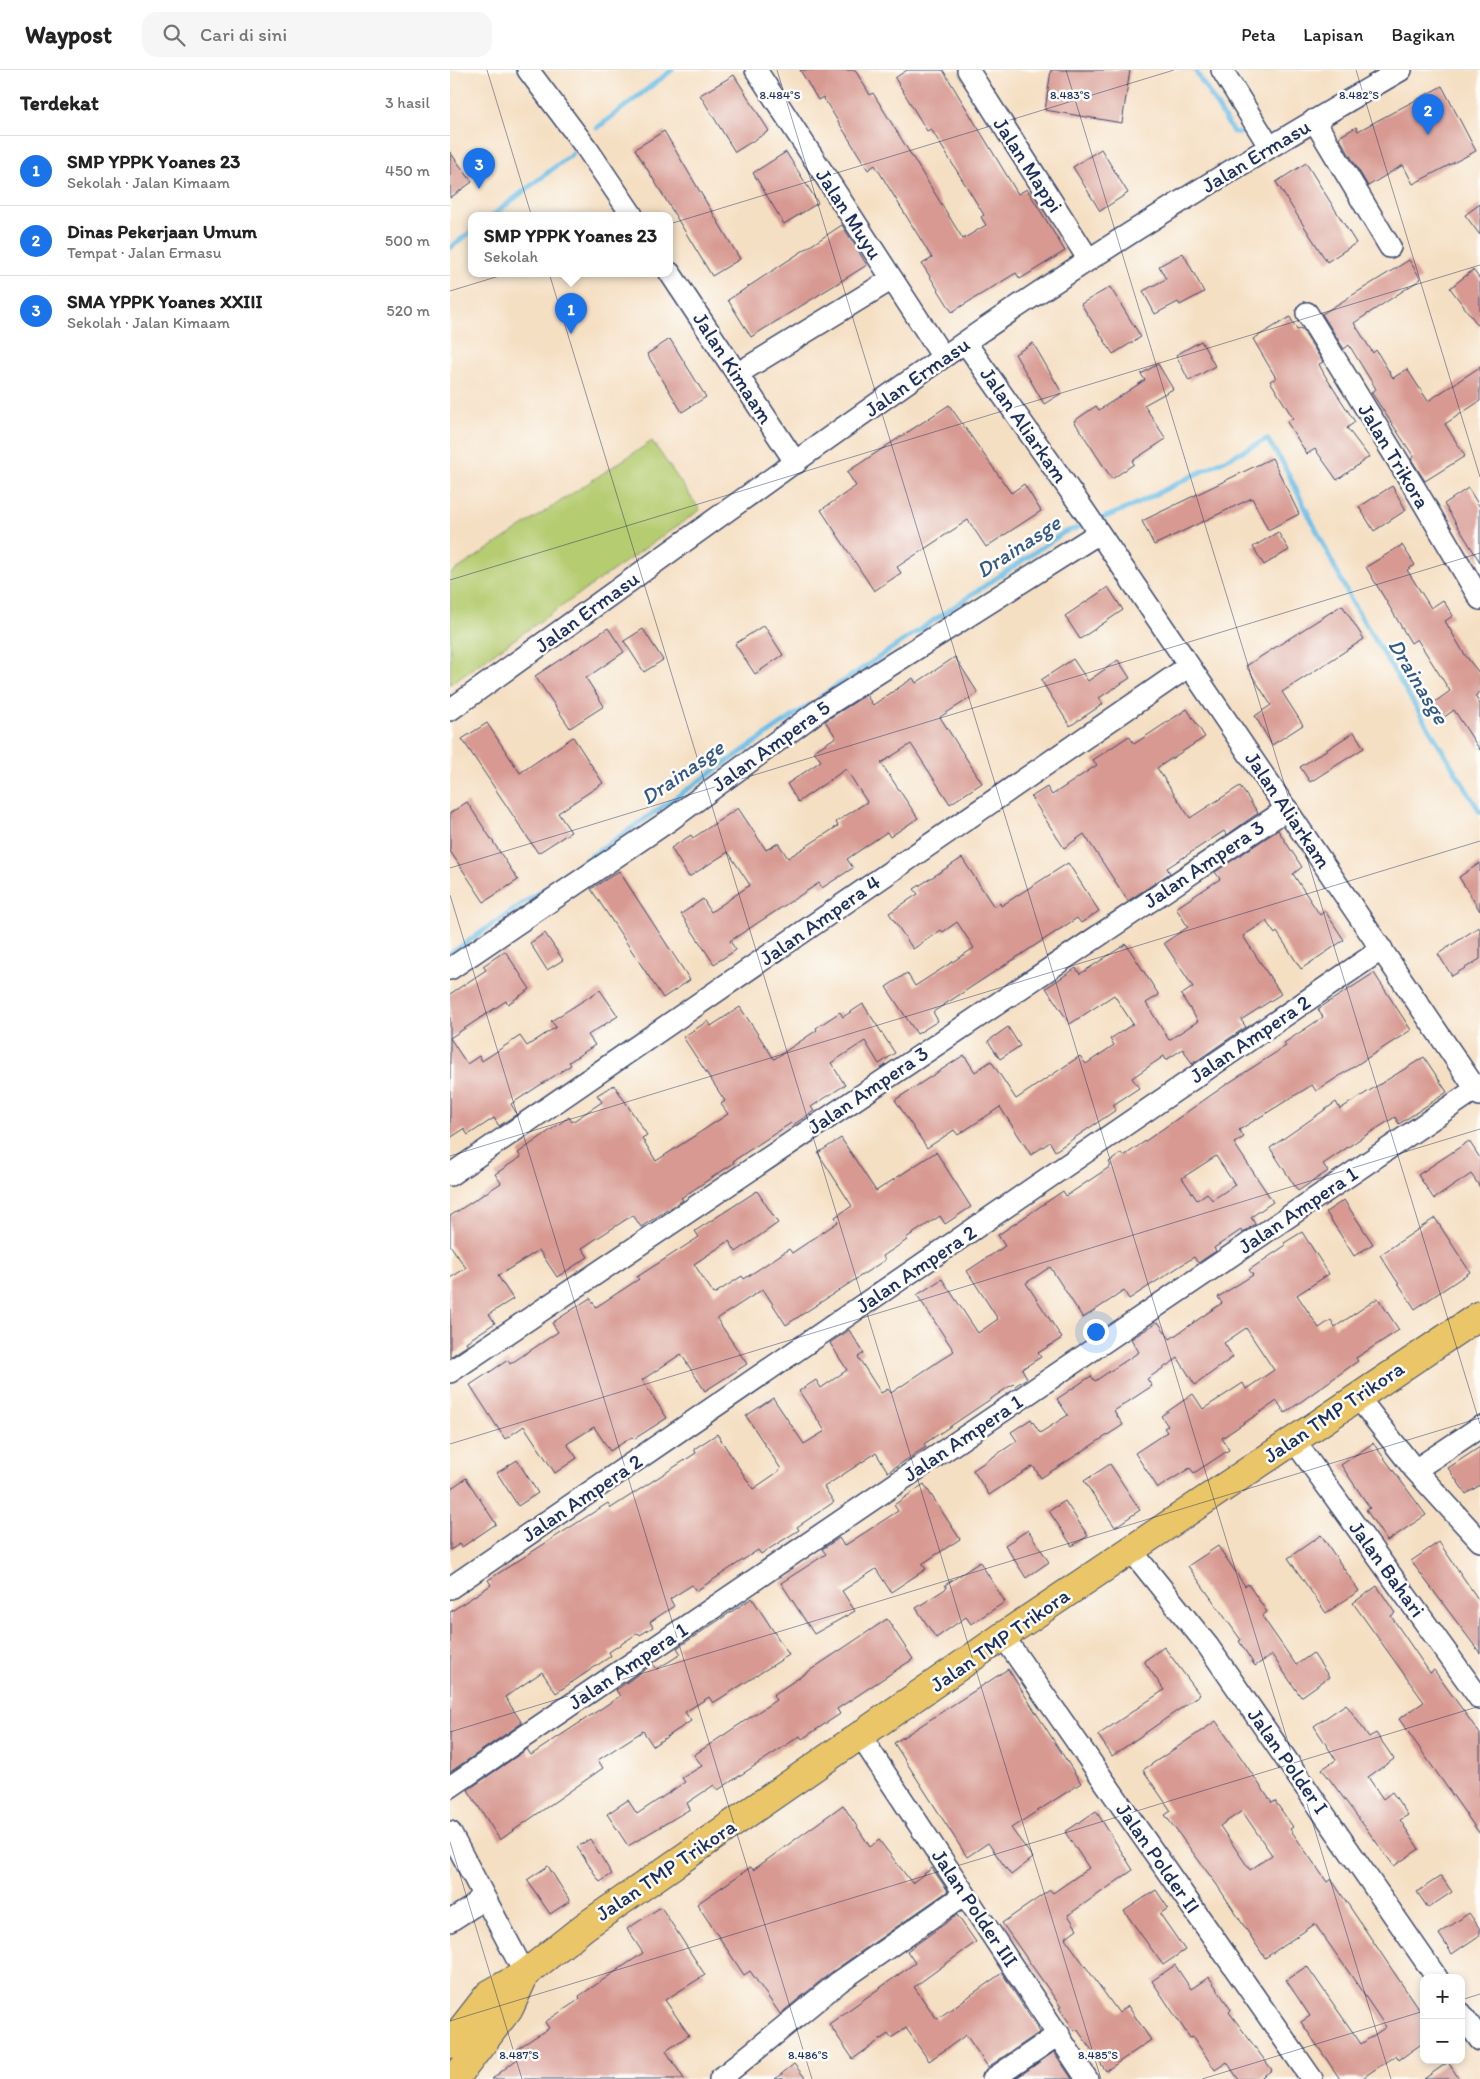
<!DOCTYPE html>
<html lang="id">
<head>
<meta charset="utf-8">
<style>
  :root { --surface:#fff; --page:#f6f6f6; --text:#222; --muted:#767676; --line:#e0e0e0; --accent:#1a73e8 }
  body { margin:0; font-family:Itim,sans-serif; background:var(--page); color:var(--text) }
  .controls { position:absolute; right:15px; bottom:15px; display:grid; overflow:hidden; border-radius:10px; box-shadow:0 2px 8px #0003 }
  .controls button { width:45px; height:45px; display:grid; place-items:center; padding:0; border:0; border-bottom:1px solid var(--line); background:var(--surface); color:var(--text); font:25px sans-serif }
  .you { position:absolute; left:645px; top:1261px; width:18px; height:18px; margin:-12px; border:4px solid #fff; border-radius:50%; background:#1a73e8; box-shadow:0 0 0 8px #1a73e833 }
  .badge { display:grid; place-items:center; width:32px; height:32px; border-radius:50%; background:var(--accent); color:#fff; font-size:16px; font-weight:700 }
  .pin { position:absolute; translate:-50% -41px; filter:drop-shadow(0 1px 2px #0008) }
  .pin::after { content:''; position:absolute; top:26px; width:18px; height:15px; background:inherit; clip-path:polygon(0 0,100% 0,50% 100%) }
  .popup { position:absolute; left:18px; top:142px; width:205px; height:65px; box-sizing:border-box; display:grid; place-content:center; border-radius:10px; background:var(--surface); filter:drop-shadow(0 1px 4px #0005); font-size:16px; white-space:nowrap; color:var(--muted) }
  .popup b { font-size:19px; color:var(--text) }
  .popup::after { content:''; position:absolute; left:50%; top:100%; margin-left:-10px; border:10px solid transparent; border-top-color:var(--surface) }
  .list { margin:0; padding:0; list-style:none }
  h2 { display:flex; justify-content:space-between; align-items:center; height:65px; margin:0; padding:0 20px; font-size:21px }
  h2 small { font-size:16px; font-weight:400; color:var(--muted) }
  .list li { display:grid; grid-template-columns:32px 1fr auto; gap:15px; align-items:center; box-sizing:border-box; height:70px; padding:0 20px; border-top:1px solid var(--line) }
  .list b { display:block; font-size:19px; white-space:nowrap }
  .list p { margin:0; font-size:16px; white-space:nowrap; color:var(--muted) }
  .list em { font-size:16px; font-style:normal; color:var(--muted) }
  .icon { flex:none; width:28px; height:28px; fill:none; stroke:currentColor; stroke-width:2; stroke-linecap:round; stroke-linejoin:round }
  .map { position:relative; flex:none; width:1030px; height:2009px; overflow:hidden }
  header { display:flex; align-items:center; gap:30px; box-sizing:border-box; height:70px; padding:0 25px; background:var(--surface); border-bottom:1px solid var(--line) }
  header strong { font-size:24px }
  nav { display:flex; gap:28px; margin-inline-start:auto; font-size:18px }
  .search { width:350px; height:45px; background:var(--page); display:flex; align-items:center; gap:12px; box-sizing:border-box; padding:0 18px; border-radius:15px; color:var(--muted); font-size:19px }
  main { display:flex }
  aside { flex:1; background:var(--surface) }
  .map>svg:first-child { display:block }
  .green { fill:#b5cc71; stroke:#687e68 }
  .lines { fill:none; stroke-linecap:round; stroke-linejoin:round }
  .stream { stroke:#6cbee7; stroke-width:5 }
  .building { fill:#d79991; fill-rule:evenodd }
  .minor-casing { stroke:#3c496d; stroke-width:24 }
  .highway-casing { stroke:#3c496d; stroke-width:30 }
  .minor { stroke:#fff; stroke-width:21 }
  .highway { stroke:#eac669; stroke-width:28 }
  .ticks { fill:none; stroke:#1b2f5e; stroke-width:1; stroke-opacity:0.45 }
  .labels { text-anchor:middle; stroke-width:5; stroke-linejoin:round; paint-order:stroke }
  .street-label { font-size:21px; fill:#1b2f5e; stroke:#fdfcf7 }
  .water-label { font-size:22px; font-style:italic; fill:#335a87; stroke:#fdfcf7 }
  .ticks-label { font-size:12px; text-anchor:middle; fill:#1b2f5e; stroke:#fdfcf7; stroke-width:5; stroke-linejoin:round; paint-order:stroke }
</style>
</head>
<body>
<header>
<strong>Waypost</strong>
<div class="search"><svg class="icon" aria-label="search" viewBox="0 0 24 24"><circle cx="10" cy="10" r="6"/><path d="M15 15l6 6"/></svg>Cari di sini</div>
<nav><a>Peta</a><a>Lapisan</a><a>Bagikan</a></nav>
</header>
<main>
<aside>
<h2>Terdekat<small>3 hasil</small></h2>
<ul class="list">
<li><span class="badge">1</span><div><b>SMP YPPK Yoanes 23</b><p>Sekolah · Jalan Kimaam</p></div><em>450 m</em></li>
<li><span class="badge">2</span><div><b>Dinas Pekerjaan Umum</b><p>Tempat · Jalan Ermasu</p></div><em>500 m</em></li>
<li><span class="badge">3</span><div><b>SMA YPPK Yoanes XXIII</b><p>Sekolah · Jalan Kimaam</p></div><em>520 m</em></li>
</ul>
</aside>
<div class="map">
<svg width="1030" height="2009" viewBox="0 0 1030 2009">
  <rect width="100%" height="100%" fill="#fdfcf7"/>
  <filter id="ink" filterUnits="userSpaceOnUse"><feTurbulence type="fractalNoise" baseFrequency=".02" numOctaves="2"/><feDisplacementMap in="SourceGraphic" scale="10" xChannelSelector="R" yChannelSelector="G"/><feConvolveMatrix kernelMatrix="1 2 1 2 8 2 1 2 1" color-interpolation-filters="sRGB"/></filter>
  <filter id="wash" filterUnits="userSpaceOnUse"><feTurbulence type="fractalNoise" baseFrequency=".0096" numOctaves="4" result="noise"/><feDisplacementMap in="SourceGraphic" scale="20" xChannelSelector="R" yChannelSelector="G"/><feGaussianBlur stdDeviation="1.12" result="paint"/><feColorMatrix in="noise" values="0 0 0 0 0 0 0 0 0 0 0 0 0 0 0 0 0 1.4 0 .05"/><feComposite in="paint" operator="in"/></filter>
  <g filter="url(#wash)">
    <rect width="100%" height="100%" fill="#f5dfc3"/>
    <path class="green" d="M202 371 250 440 0 614V504Z"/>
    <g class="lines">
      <path class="stream" d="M745 0 783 62 795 63
        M147 58 222 0
        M43 145 123 83
        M0 178 22 161
        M648 450 680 437 817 369 833 393 902 532 1030 742
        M370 627 613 463 637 454
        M0 884 359 635"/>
    </g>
    <g id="blocks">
      <path class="building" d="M350 0H405L420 25 423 23 513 169 536 155 531 147 534 145 481 59 477 61 445 8 457 0H493L568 124 577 119 615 181 570 209 566 203 502 242 472 194 482 188 425 95 418 100 373 27 368 30Z
        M601 0H680L672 53 595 40Z
        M284 5 319 61 285 82 250 25Z
        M992 16 1026 81 963 114 953 95 918 116 889 67 906 57 908 61Z
        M214 61 290 189 262 206 185 79Z
        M651 79 678 123 650 141 623 97Z
        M0 82 22 112 0 128Z
        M336 82 368 133 334 154 303 103Z
        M856 93 906 173 877 192 826 112Z
        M1030 134V165L1015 145Z
        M392 155 417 195 301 267 278 230Z
        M733 183 754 222 730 235 728 232 705 244 693 221 716 209 709 196Z
        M959 190 971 209 904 253 923 283 926 280 943 308 957 299 978 331 1030 297V331L995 354 1015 386 975 411 961 389 964 387 921 322 926 319 899 275 894 279 872 244Z
        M1023 200 1030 209V258L1000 218Z
        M660 217 691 267 663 284 631 234Z
        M840 247 847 260 851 258 873 292 869 294 874 304 905 352 897 358 919 387 887 410 865 379 857 384 837 352 843 348 820 311 826 308 803 269Z
        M220 269 256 327 232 342 197 284Z
        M751 271 765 296 739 311 726 285Z
        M583 273 612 323 594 334 565 284Z
        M708 294 723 319 694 335 716 369 682 391 684 394 662 409 624 351 646 336 649 340 695 310 691 304Z
        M499 335 561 423 574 414 591 441 536 477 518 450 447 497 451 503 424 521 371 440 406 416 397 402Z
        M822 388 849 444 818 460 802 428 704 475 692 451Z
        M942 416 956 440 924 461 909 437Z
        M1018 418 1030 437V492L994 434Z
        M828 462 839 480 814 495 803 477Z
        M952 475 965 495 957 500 981 538 993 530 1003 546 995 551 1015 585 1030 604V622L1025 626 1030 634V680L1004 640 993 648 982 634 1000 621 967 569 961 573 916 497Z
        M658 517 673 540 630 569 615 546Z
        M892 535 914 569 832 622 853 655 822 675 805 646 821 635 796 596Z
        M314 555 333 585 305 604 285 574Z
        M158 558 174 582 136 608 154 636 120 658 85 606Z
        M193 559 213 590 194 602 174 571Z
        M505 587 528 623 490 647 532 713 500 734 461 674 431 693 468 748 440 767 437 762 397 789 403 798 372 818 369 813 280 871 286 880 264 894 231 844 253 829 261 842 300 815 278 782 239 807 221 778 241 765 243 768 288 738 316 780 328 773 338 788 388 756 386 752 417 732 396 699 348 732 337 714 371 691 364 681 386 667 375 651 416 625 423 635 463 608 466 613Z
        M623 589 638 611 668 590 680 608 649 628 653 634 620 656 591 610Z
        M737 639 755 667 707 698 740 748 790 716 808 743 777 765 774 761 717 798 720 803 678 831 634 764 614 778 581 727 597 717 602 725 647 695 643 690 679 666 684 674Z
        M37 653 70 703 123 667 153 713 108 743 121 762 88 783 12 669Z
        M904 662 914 678 860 712 850 697Z
        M17 732 68 810 34 832 0 781V743Z
        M828 760 852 797 843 804 870 845 875 841 894 870 851 899 827 862 825 864 816 851 793 866 831 924 791 950 796 957 742 994 733 979 716 990 714 986 682 1008 689 1018 663 1035 666 1040 605 1081 600 1072 581 1085 550 1037 508 1065 504 1060 477 1078 445 1030 514 985 525 1002 541 991 566 1029 630 986 636 994 664 975 660 969 683 954 664 925 620 954 596 918 626 898 630 904 676 874 709 925 696 933 719 970 748 951 731 925 743 917 714 873 738 857 726 838 770 809 765 802Z
        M512 788 544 837 550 833 551 836 618 793 649 841 631 853 627 848 483 942 488 951 467 964 436 917 457 903 465 916 524 878 507 852 493 862 491 860 463 879 439 843 468 824 464 819Z
        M1030 793V841L1009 807Z
        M169 801 240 910 213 928 141 819Z
        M1030 856V889L1002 906 988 884Z
        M95 863 113 890 97 900 80 873Z
        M55 881 80 919 58 934 56 931 0 968 17 994 29 986 32 991 70 966 77 976 106 957 101 951 150 920 168 946 138 965 145 975 119 992 121 995 61 1034 67 1044 49 1056 44 1048 18 1065 14 1059 0 1068V924L36 900 33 896Z
        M924 903 961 960 866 1021 862 1015 789 1060 794 1067 784 1073 823 1132 801 1147 805 1154 793 1163 791 1160 764 1178 766 1181 748 1193 744 1187 679 1229 674 1221 633 1248 600 1197 576 1213 612 1268 588 1283 591 1287 572 1299 577 1308 565 1316 563 1314 474 1374 476 1377 438 1402 426 1383 374 1417 384 1432 347 1457 349 1460 311 1484 308 1480 246 1521 242 1515 220 1529 224 1536 200 1552 203 1557 190 1565 188 1563 159 1582 161 1586 106 1623 92 1602 55 1627 72 1653 0 1702V1542L41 1515 38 1510 158 1433 161 1438 246 1383 244 1379 267 1364 303 1419 325 1404 331 1399 296 1346 323 1328 354 1374 375 1361 349 1321 366 1310 371 1318 397 1300 380 1273 399 1260 414 1283 408 1287 431 1323 438 1319 441 1323 504 1281 467 1225 492 1209 528 1263 548 1249 517 1201 555 1176 548 1165 613 1121 616 1126 661 1096 659 1092 672 1083 674 1086 777 1014 836 976 834 973 873 947 868 939ZM766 1086 785 1115 762 1130 757 1123 747 1130 732 1108Z
        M413 934 445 983 429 994 415 971 381 993 395 1015 361 1037 364 1041 343 1055 341 1053 283 1091 284 1093 231 1128 233 1130 191 1157 183 1145 132 1178 138 1187 107 1207 89 1180 48 1206 63 1229 39 1244 45 1253 16 1272 18 1275 0 1287V1208L16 1198 0 1175V1146L51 1113 45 1104 71 1087 68 1083 119 1047 122 1052 152 1032 147 1025 164 1015 197 1065 192 1068 206 1091 278 1044 271 1034 275 1031 233 967 258 951 261 956 290 937 324 989 367 960 366 958 390 942 393 947Z
        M558 957 570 976 550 989 538 971Z
        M974 987 997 1022 949 1054 945 1047 910 1069 873 1094 878 1101 848 1121 820 1078 886 1032 890 1039Z
        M391 1068 426 1121 486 1082 521 1137 495 1154 490 1146 456 1168 457 1170 433 1186 435 1190 336 1255 313 1219 267 1249 297 1294 255 1321 231 1284 192 1310 217 1348 184 1369 182 1367 160 1381 144 1357 117 1374 127 1388 105 1403 74 1356 55 1369 20 1315 58 1290 60 1294 108 1262 102 1253 140 1228 146 1237 189 1209 187 1207 249 1167 245 1161 307 1121 328 1153 286 1182 279 1171 244 1194 264 1224 292 1206 294 1209 339 1179 342 1183 388 1152 385 1147 402 1136 368 1083Z
        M1019 1071 1030 1088V1117L1021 1104 984 1129 968 1105Z
        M894 1130 923 1174 904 1186 876 1142Z
        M985 1148 1020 1202 965 1239 930 1185Z
        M852 1162 879 1204 847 1225 869 1258 881 1250 885 1257 928 1228 949 1260 906 1288 908 1291 835 1343 827 1331 772 1368 779 1380 744 1403 740 1398 708 1418 685 1383 717 1362 714 1358 718 1356 711 1346 743 1324 753 1339 793 1313 796 1319 824 1300 796 1258 774 1273 783 1287 745 1315 728 1288 697 1309 702 1316 664 1341 673 1355 591 1408 583 1396 539 1425 523 1400 567 1371 561 1362 581 1349 590 1363 618 1345 607 1329 641 1306 645 1311 689 1282 681 1269 708 1252 720 1269 772 1233 768 1227 803 1205 799 1200 836 1175 834 1173Z
        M923 1373 976 1445 937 1471 916 1440 920 1438 891 1395Z
        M1030 1377V1415L1016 1424 998 1398Z
        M67 1390 88 1423 68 1436 47 1403Z
        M660 1394 690 1440 665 1457 634 1411Z
        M16 1408 46 1454 12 1477 10 1474 0 1480V1419Z
        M474 1414 510 1469 472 1494 476 1499 441 1522 426 1499 392 1521 405 1541 364 1564 331 1513 376 1484 372 1479 389 1468 394 1476 448 1441 444 1435Z
        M615 1431 638 1466 622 1476 599 1441Z
        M578 1460 599 1492 576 1508 555 1475Z
        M871 1465 909 1521 876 1543 838 1488Z
        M989 1472 1030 1532V1583L961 1491Z
        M768 1476 795 1516 798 1514 817 1542 812 1546 846 1595 863 1583 879 1607 851 1627 822 1585 805 1596 789 1571 791 1570 738 1496Z
        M530 1492 555 1532 521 1554 516 1547 486 1568 466 1538 497 1518 495 1515Z
        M927 1516 945 1543 941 1546 980 1603 984 1600 1030 1664V1764L949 1649 974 1632 903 1533Z
        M302 1528 339 1585 263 1633 259 1627 235 1642 241 1651 203 1676 193 1661 148 1690 153 1698 50 1770 18 1720 77 1679 81 1685 170 1626 166 1620 203 1594 207 1599 231 1584 227 1578Z
        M437 1549 463 1589 387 1639 390 1644 352 1669 350 1666 268 1720 264 1715 237 1733 240 1739 178 1776 157 1744 178 1730 187 1744 235 1712 232 1708 252 1696 244 1685 326 1630 323 1625Z
        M714 1577 750 1625 662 1686 648 1665 714 1620 694 1591Z
        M558 1599 631 1713 561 1758 583 1788 561 1805 538 1773 517 1787 444 1673Z
        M896 1634 919 1667 926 1663 944 1689 918 1707 933 1729 942 1722 958 1745 950 1750 969 1779 944 1796 872 1699 886 1690 864 1656Z
        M766 1651 822 1733 825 1731 843 1757 840 1759 877 1812 881 1809 974 1947V1972L949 1990 946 1985 911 2009H890L851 1952 860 1946 836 1910 857 1896 911 1974 936 1957 898 1901 865 1854 815 1888 767 1815 715 1745 721 1741 693 1700ZM792 1741 822 1785 800 1800 770 1756Z
        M393 1735 420 1777 429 1770 462 1813 482 1798 498 1821 379 1904 330 1944 300 1901 294 1905 247 1834 301 1797 303 1800Z
        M646 1741 683 1800 618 1845 627 1859 615 1868 669 1943 678 1936 701 1970 656 2001 627 1959 625 1961 609 1938 611 1937 552 1853 600 1820 603 1823 639 1798 615 1762Z
        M140 1769 162 1804 150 1812 127 1777Z
        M98 1796 120 1831 100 1844 77 1810Z
        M991 1806 1002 1822 978 1838 967 1822Z
        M706 1820 718 1838 710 1844 735 1880 713 1895 674 1841Z
        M211 1837 255 1905 215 1930 239 1965 216 1981 234 2009H42L71 1986 67 1979 99 1958 95 1952 130 1929 129 1926 193 1883 177 1859Z
        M1019 1843 1030 1859V1865L1002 1884 989 1864Z
        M507 1845 526 1872 464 1917 487 1949 552 1903 590 1962 538 1997 516 1965 479 1991 456 1958 441 1968 438 1964 403 1989 379 1954 465 1893 457 1881Z
        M725 1895 741 1919 759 1907 781 1940 779 1942 822 2000 809 2009H788L777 1992 765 2000 743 1967 740 1968 702 1911Z
        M604 1982 622 2009H565Z
        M998 1992 1009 2009H974Z
        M344 1994 356 2009H325Z"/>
    </g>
  </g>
  <g filter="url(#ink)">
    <use href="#blocks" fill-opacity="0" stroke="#3c496d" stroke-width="1"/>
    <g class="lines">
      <g class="minor-casing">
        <path id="minor" d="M78 0 138 80 182 145
          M306 0 493 287
          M518 0 639 190
          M772 0 819 76
          M864 50 940 177
          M220 203 346 393
          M857 243 966 420 1030 529
          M515 272 633 439 1030 1025
          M287 304 442 209
          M0 640C164 523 327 403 492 288 640 185 795 90 951 0
          M0 899 220 750 368 641 649 463
          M0 1105 739 596
          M0 1302 837 739
          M907 1326 965 1400 1030 1471
          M843 1369 1030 1629
          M965 1400 1030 1357
          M681 1480 758 1576 987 1908
          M0 1518 932 879
          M553 1566 862 2009
          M411 1667 637 2009
          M0 1717 1026 1019
          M0 1762 75 1904
          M0 1851 22 1837 32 1824
          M1011 1943 1030 1970
          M270 2009 389 1912 515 1824
          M543 2009 609 1964"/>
      </g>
      <g class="highway-casing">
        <path id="highway" d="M0 1974 39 1924 75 1904 134 1857 553 1566 1030 1245
          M5 2009 60 1937 75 1904"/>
      </g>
      <use href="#minor" class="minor"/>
      <use href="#highway" class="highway"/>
    </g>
  </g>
  <path class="ticks" d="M37 0 651 2009M327 0 941 2009M616 0 1030 1354M906 0 1030 407M0 221 724 0M0 510 1030 195M0 798 1030 483M0 825 362 2009M0 1086 1030 771M0 1374 1030 1059M0 1662 1030 1348M0 1772 72 2009M1011 1930 1030 1924M0 1951 1030 1636M752 2009 974 1941"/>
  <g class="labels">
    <g class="street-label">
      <text transform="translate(806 86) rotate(-31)" y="7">Jalan Ermasu</text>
      <text transform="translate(578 95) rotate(57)" y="7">Jalan Mappi</text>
      <text transform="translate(399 144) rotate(57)" y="7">Jalan Muyu</text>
      <text transform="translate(283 298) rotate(57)" y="7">Jalan Kimaam</text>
      <text transform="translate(467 307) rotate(-35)" y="7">Jalan Ermasu</text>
      <text transform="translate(574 355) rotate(55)" y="7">Jalan Aliarkam</text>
      <text transform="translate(944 386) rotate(59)" y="7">Jalan Trikora</text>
      <text transform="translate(137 542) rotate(-36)" y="7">Jalan Ermasu</text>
      <text transform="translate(321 676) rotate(-36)" y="7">Jalan Ampera 5</text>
      <text transform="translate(838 740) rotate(56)" y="7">Jalan Aliarkam</text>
      <text transform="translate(754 794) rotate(-34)" y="7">Jalan Ampera 3</text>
      <text transform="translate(370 850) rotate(-35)" y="7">Jalan Ampera 4</text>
      <text transform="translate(800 969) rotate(-34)" y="7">Jalan Ampera 2</text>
      <text transform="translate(418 1020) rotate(-34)" y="7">Jalan Ampera 3</text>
      <text transform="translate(848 1140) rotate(-34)" y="7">Jalan Ampera 1</text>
      <text transform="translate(466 1199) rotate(-34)" y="7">Jalan Ampera 2</text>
      <text transform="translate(884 1342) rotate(-34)" y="7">Jalan TMP Trikora</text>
      <text transform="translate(513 1368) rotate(-34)" y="7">Jalan Ampera 1</text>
      <text transform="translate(132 1428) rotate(-34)" y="7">Jalan Ampera 2</text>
      <text transform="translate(937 1499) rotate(54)" y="7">Jalan Bahari</text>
      <text transform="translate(550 1570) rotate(-35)" y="7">Jalan TMP Trikora</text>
      <text transform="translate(178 1596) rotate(-34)" y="7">Jalan Ampera 1</text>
      <text transform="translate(838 1691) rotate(55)" y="7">Jalan Polder I</text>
      <text transform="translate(708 1788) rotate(55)" y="7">Jalan Polder II</text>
      <text transform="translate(216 1800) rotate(-34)" y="7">Jalan TMP Trikora</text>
      <text transform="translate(525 1838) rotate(56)" y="7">Jalan Polder III</text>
    </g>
    <g class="water-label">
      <text transform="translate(568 476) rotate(-33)" y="8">Drainasge</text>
      <text transform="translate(969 611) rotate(59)" y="8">Drainasge</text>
      <text transform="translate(232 702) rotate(-35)" y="8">Drainasge</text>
    </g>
  </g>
  <g class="ticks-label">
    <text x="330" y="29">8.484°S</text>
    <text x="620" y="29">8.483°S</text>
    <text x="909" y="29">8.482°S</text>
    <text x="69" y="1989">8.487°S</text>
    <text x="358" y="1989">8.486°S</text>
    <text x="648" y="1989">8.485°S</text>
  </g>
</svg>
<div class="controls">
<button>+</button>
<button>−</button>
</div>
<div class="you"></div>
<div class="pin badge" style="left:121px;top:264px">1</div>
<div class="popup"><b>SMP YPPK Yoanes 23</b>Sekolah</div>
<div class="pin badge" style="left:978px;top:65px">2</div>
<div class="pin badge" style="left:29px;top:119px">3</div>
</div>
</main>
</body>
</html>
